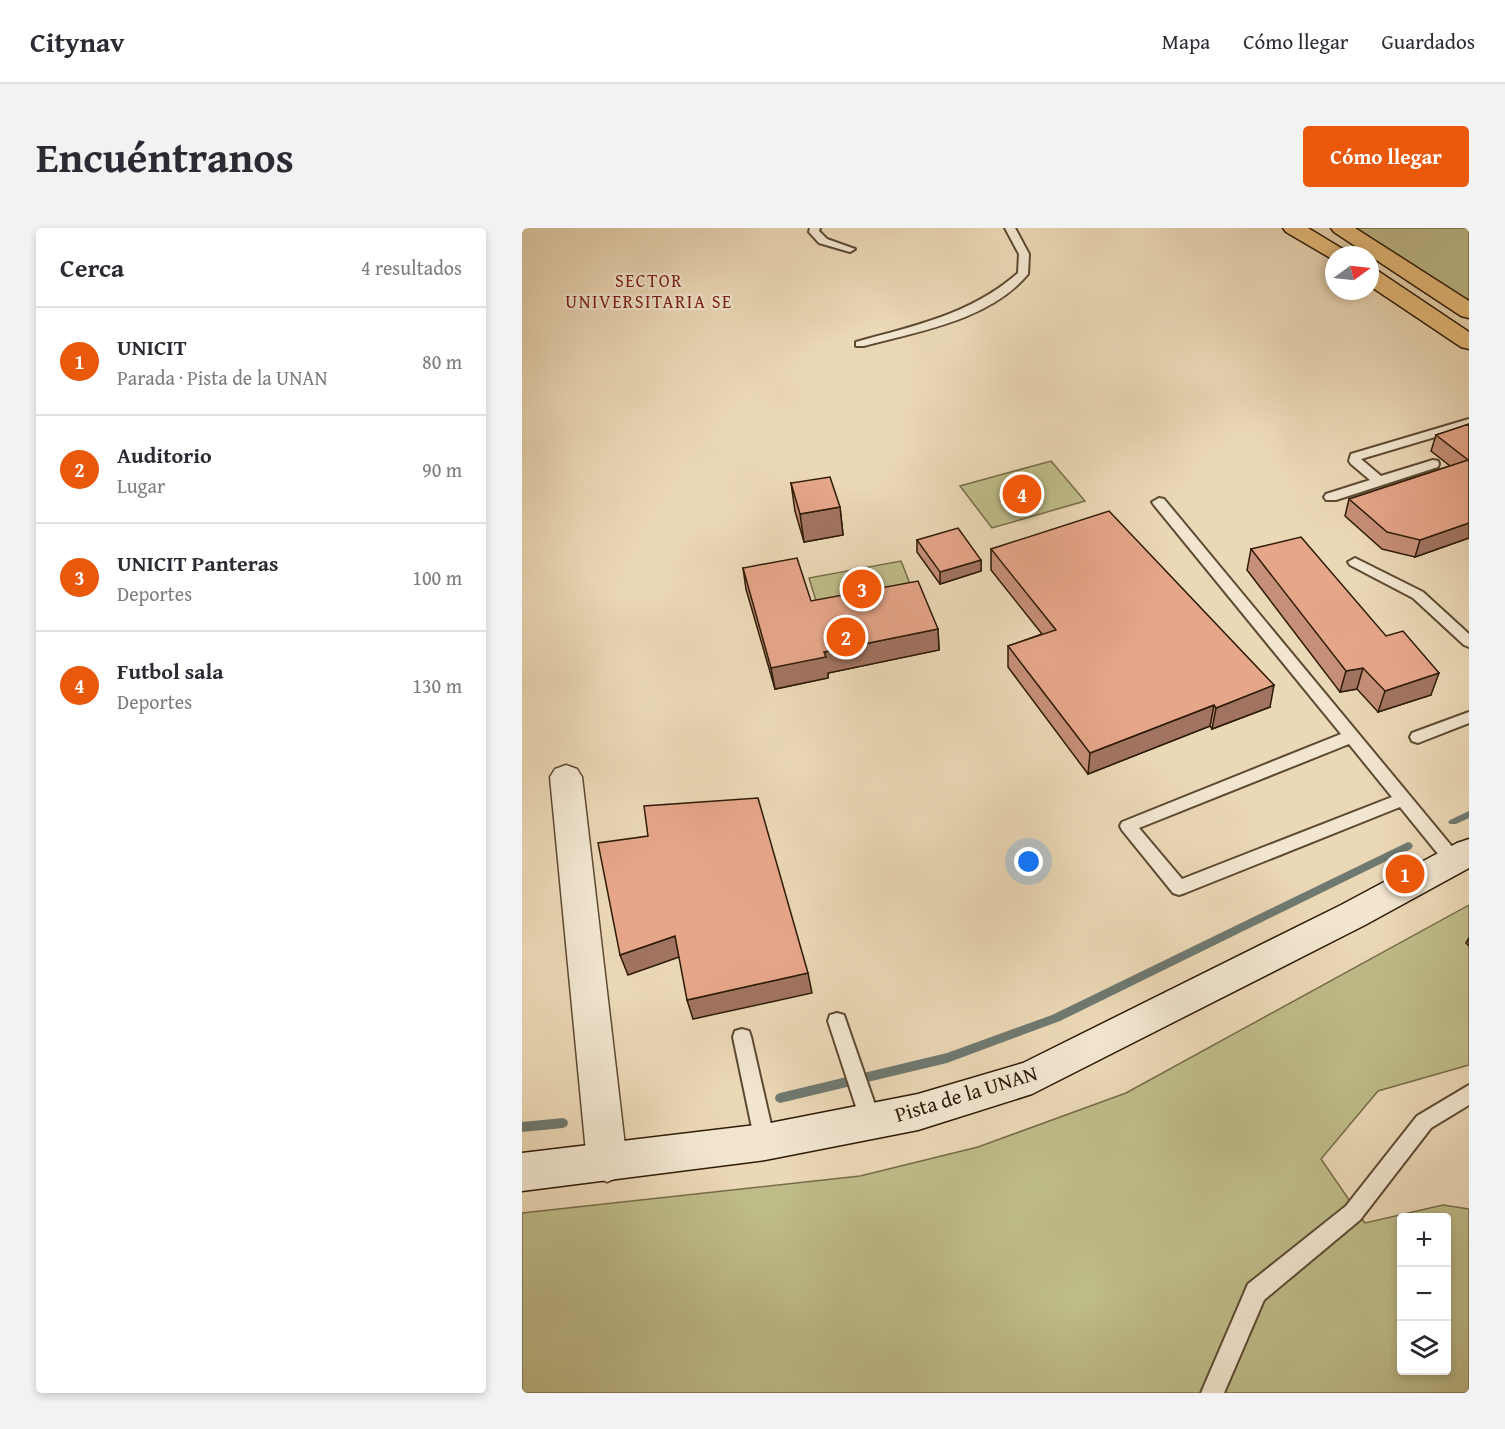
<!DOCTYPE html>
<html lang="es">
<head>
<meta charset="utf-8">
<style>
  :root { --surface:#fff; --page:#f2f2f3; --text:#2b2b33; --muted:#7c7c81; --line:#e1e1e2; --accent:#ea580c }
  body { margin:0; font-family:"Gentium Book Plus",serif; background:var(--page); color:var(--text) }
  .controls { position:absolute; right:18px; bottom:18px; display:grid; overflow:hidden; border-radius:6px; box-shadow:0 3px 9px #0003 }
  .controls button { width:54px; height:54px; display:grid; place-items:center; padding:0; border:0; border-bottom:2px solid var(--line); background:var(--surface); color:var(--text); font:30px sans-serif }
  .compass { position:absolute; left:803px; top:18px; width:54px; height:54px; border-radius:50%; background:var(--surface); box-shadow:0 3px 9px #0003; rotate:75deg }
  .you { position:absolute; left:507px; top:634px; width:21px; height:21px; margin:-15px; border:4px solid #fff; border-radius:50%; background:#1a73e8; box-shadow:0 0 0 9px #1a73e833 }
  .badge { display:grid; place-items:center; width:39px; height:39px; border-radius:50%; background:var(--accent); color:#fff; font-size:20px; font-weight:700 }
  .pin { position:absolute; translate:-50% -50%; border:3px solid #fff; box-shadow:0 2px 6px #0006 }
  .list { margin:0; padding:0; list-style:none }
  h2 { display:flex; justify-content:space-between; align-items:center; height:78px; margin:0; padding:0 24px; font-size:26px }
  h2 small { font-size:20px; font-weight:400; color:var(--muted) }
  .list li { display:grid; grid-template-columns:39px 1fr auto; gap:18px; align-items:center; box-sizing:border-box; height:108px; padding:0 24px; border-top:2px solid var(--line) }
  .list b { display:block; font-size:22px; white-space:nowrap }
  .list p { margin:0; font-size:20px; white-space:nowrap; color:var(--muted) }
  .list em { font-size:20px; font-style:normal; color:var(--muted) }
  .icon { flex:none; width:33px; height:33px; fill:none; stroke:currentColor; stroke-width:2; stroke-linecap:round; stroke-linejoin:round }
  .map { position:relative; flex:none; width:947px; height:1165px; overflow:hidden; border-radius:6px }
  header { display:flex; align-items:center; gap:36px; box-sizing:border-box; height:84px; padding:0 30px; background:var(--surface); border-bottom:2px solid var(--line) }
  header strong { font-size:28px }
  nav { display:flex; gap:33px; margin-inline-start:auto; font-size:21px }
  .intro { display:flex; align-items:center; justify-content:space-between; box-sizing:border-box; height:144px; padding:0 36px }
  h1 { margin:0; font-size:42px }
  .button { padding:15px 27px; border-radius:6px; background:var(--accent); color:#fff; font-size:21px; font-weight:700 }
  main { display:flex; gap:36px; padding:0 36px }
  aside { flex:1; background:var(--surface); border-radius:6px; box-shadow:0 3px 9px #0003 }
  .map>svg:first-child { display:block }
  .green { fill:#bebc89; stroke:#766c48; stroke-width:1.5; fill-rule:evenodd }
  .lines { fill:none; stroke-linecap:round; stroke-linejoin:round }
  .stream { fill:#6f7970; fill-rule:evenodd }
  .lane-casing { stroke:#5d4a32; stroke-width:4 }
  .street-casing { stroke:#5d4a32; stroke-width:3 }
  .secondary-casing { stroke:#2e1b06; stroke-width:3 }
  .primary-casing { stroke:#2e1b06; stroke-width:3 }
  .lane { fill:#f2e6d0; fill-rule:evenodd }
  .street { fill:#f2e6d0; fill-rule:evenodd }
  .secondary { fill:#f2e6d0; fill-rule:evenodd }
  .primary { fill:#e6bc7b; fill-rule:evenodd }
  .wall { fill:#c68f77; stroke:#2e1b06; stroke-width:1.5 }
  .shaded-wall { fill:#a17461; stroke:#2e1b06; stroke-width:1.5 }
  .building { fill:#e6a68a; stroke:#2e1b06; stroke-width:1.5 }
  .labels { text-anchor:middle; stroke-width:4.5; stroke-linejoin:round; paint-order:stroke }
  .far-neighbourhood-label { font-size:18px; letter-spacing:1.5px; fill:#7a1f14; stroke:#f2e6d0 }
  .street-label { font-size:21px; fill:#2e1b06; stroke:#f2e6d0 }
</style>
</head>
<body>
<header>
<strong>Citynav</strong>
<nav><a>Mapa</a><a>Cómo llegar</a><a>Guardados</a></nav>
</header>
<div class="intro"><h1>Encuéntranos</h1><a class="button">Cómo llegar</a></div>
<main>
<aside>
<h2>Cerca<small>4 resultados</small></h2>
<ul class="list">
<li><span class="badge">1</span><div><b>UNICIT</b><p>Parada · Pista de la UNAN</p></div><em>80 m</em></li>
<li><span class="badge">2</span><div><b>Auditorio</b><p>Lugar</p></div><em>90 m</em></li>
<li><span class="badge">3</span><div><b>UNICIT Panteras</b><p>Deportes</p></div><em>100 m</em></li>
<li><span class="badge">4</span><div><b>Futbol sala</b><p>Deportes</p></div><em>130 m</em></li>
</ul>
</aside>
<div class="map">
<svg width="947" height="1165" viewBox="0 0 947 1165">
  <rect width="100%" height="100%" fill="#ebd8b6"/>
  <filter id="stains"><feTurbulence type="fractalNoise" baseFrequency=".00333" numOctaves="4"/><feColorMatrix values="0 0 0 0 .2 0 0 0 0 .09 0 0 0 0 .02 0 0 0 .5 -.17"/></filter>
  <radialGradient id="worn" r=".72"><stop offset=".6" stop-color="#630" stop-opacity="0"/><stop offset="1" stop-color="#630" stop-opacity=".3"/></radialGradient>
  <path class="green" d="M819 0H947V83Z
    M529 233 563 273 470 300 438 258Z
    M379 333 394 371 299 389 287 350Z
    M947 677V837L856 863 799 931 843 995 921 977 947 981V1165H0V985L338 948 456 919 604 865ZM880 990H924V1142H880Z"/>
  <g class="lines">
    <path class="stream" d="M947 583V590L934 596H928L926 594 928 592Z
      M886 614 889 615 891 618 889 621 538 793 425 835 258 875 254 873 253 870 254 867 258 865 425 825 530 787Z
      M41 890 45 892 46 895 45 898 41 900 0 904V894Z"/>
    <g class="lane-casing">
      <path id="lane" d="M288 0H298L297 3 305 11 333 21 328 24 297 15 287 4Z
        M483 0H493L507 26 506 46C468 92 397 103 342 118H334V114C391 98 450 86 496 45L497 26Z
        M947 191V199L839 231 859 248 911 232 916 233 917 236 916 239 814 272H804L802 269 804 266 848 252 829 236 827 233 829 226Z
        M637 270 642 271 937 627 940 632 937 637 931 639 925 637 878 579 663 665 657 667 651 665 600 602 598 598 600 594 819 506 632 277 630 274ZM827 516 870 569 660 651 617 600Z
        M833 330 901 364 947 406V419L942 417 891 370 828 337 826 334Z
        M947 484V495L896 515 890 513 888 509 890 505Z
        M315 785 322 787 324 793 359 894 356 900 349 903 342 900 339 894 306 793 308 787Z
        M220 801 227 803 229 809 253 914 250 921 243 923 236 921 233 914 211 809 213 803Z
        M947 857V877L909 900 838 992 742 1072 702 1165H679L726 1056 824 978 895 888Z"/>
    </g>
    <g class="street-casing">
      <path id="street" d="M44 537 55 541 60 549 105 935 99 948 85 954 71 948 65 935 28 549 33 541Z"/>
    </g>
    <g class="secondary-casing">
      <path id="secondary" d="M947 611V640L843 697 510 866 396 902 243 932 0 963V925L243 896 396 866 501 835 819 677 935 615Z"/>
    </g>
    <g class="primary-casing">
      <path id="primary" d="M761 0H786L824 23 827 27H812V32L810 31 764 4Z
        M809 0H833L947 73V90L939 88 812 4Z
        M848 42 856 43 947 104V121L939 119 848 58Z"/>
    </g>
    <use href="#lane" class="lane"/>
    <use href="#street" class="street"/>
    <use href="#secondary" class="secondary"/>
    <use href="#primary" class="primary"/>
  </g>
  <path class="wall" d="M947 196V310L893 329 860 321 823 288 827 271 928 238 909 223 914 207Z
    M269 255 318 279 321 307 282 314 273 283Z
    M395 312 459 332V343L418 356 395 324Z
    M469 321 748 479 690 501 688 498 566 546 486 439V418L520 406 469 342Z
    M729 321 909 467 856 484 835 461 818 464 725 342Z
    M221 340 289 373 416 401 417 422 306 445V450L253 461 224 361Z
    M947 710V718L944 715Z"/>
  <path class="shaded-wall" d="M318 279 321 307 282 314 278 286Z
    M947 295V310L893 329 898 312Z
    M459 332V343L418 356V344Z
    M416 401 417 422 306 445V450L253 461 249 440 302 424Z
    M841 440 835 461 818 464 824 443Z
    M917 445 909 467 856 484 863 463Z
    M752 457 748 479 690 501 694 480Z
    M692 477 688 498 566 546 568 525Z
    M153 708 160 728 106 747 98 727Z
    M286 745 290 765 171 791 165 772Z"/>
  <path class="building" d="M947 196V295L898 312 865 304 827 271 946 232 914 207Z
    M308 249 318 279 278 286 269 255Z
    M587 283 752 457 694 480 692 477 568 525 486 418 534 402 469 321Z
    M436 300 459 332 418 344 395 312Z
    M779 309 864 408 881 403 917 445 863 463 841 440 824 443 729 321Z
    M275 330 289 373 396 353 416 401 302 424 304 429 249 440 221 340Z
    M236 570 286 745 165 772 153 708 98 727 76 615 126 608 122 578Z"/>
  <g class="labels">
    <g class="far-neighbourhood-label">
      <text x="127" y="59">SECTOR<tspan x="127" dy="21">UNIVERSITARIA SE</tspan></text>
    </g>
    <g class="street-label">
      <text transform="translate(444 866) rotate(-17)" y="7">Pista de la UNAN</text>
    </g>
  </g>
  <rect width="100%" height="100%" filter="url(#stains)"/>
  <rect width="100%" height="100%" fill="url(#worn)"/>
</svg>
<div class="controls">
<button>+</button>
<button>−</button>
<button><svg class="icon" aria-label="layers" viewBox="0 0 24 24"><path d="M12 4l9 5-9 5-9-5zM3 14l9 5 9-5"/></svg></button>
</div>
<svg class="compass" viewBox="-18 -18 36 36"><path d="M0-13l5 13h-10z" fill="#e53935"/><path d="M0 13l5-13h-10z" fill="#7c7c81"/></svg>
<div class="you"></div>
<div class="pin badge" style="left:883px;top:646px">1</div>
<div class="pin badge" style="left:324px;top:409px">2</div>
<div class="pin badge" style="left:340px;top:361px">3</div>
<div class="pin badge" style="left:500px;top:266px">4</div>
</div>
</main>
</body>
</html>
